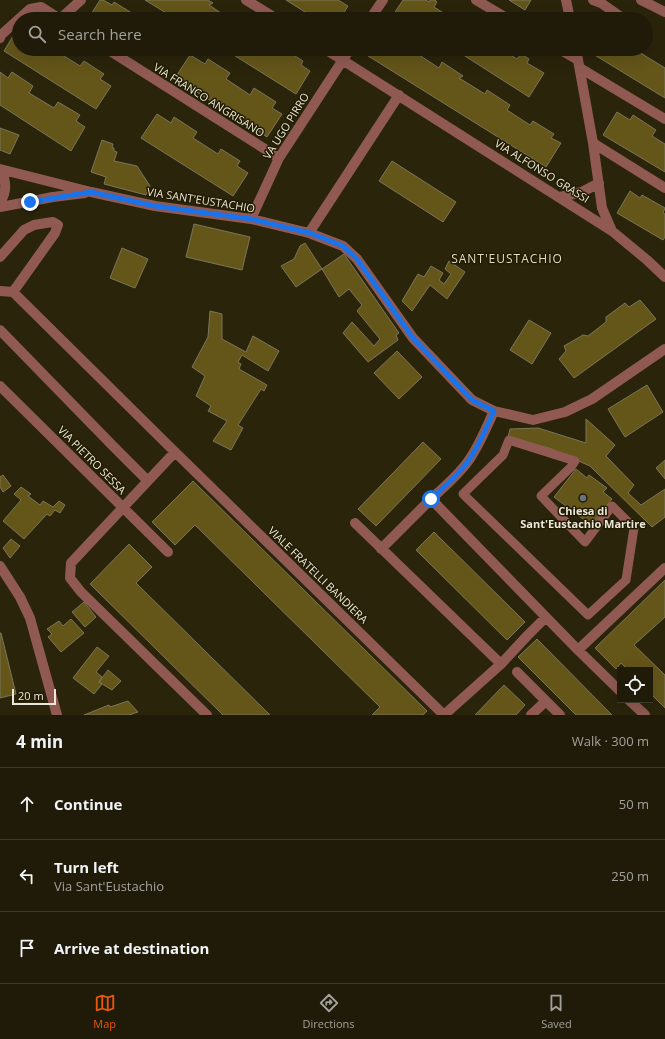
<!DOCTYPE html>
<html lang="en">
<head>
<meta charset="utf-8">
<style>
  :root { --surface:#201b08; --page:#2d2816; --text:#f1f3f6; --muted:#a2a19c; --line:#3d3929; --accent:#ea580c }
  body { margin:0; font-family:"Open Sans",sans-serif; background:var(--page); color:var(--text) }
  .controls { position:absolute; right:12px; bottom:12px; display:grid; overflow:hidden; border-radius:0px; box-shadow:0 4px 16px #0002 }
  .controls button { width:36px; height:36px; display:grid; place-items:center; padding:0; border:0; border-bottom:1px solid var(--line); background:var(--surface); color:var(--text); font:20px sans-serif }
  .scale { position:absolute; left:12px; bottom:10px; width:44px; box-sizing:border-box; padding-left:4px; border:2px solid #ece8d9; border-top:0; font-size:11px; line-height:14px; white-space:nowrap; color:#ece8d9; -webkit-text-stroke:3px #211b03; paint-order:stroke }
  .stop { position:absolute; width:12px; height:12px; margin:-9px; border:3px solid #1a73e8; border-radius:50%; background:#fff }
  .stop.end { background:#1a73e8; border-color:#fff; box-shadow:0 1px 4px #0008 }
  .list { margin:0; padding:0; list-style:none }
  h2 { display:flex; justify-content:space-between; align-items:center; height:52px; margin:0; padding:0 16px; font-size:17px }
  h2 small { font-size:13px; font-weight:400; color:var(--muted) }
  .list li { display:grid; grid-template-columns:26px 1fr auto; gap:12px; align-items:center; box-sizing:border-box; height:72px; padding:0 16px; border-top:1px solid var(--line) }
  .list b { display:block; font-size:15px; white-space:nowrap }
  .list p { margin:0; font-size:13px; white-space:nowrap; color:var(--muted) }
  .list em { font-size:13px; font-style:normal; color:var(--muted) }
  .icon { flex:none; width:22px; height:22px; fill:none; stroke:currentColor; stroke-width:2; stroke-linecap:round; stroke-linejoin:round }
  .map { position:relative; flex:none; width:665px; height:715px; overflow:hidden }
  .search { position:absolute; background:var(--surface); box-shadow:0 4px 16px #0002; left:12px; right:12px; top:12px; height:44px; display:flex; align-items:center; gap:10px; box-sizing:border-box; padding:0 14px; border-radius:22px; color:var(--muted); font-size:15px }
  .sheet { height:268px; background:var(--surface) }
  nav { display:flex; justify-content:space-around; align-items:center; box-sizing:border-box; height:56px; border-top:1px solid var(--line); background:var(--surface); font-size:11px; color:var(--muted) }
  nav a { display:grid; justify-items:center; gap:2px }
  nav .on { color:var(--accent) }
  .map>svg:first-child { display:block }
  .building { fill:#645619; stroke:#7c755a }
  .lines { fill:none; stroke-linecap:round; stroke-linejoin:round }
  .pedestrian { stroke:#905a53; stroke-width:9 }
  .minor { stroke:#905a53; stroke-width:10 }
  .route { stroke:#1a73e8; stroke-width:5 }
  .worship-dot { fill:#6b7280; stroke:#211b03; stroke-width:1.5 }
  .labels { text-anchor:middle; stroke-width:3; stroke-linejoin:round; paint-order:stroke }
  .street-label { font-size:11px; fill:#ece8d9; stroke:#211b03 }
  .poi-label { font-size:11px; font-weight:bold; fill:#ece8d9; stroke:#211b03 }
  .neighbourhood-label { font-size:12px; letter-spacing:1px; fill:#e4ddbf; stroke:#211b03 }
</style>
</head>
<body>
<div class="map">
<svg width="665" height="715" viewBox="0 0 665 715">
  <rect width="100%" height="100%" fill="#2a240b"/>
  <path class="building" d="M100 0H103L112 5 114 2 135 15 133 19H88Z
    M145 0H208L213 3 209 5 230 19H176Z
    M286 0H338L348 6 340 19H316Z
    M403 0H426L429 2 430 0H435L437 2 434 7 453 19H407L395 12Z
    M509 0H531L525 10Z
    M19 26V49H57L56 51 80 66 84 61 104 74 100 79 111 86 96 109 4 51Z
    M224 49H274L280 52 282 49H284L303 61 301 65 310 71 296 94Z
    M369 49H414L413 51 439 68 442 62 463 76 459 78 485 94 487 90 510 105 507 110 530 125 533 121 554 134 551 138 561 143 546 167 365 54Z
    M454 49H501L517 59 521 54 529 59 527 63 544 73 529 97Z
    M597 49H634L665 68V98L593 54Z
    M190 55 205 64 208 59 230 73 226 79 250 95 254 88 276 102 272 108 282 114 267 137 175 78Z
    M0 72 8 78 12 72 33 86 29 93 54 108 58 102 80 115 76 121 85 127 71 151 0 105Z
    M617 112 630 120 633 115 656 130 652 136 665 144V172L603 135Z
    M157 114 171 123 174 117 197 132 193 138 218 154 221 149 240 161 237 166 248 173 233 196 141 138Z
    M0 128 19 135 10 154 0 150Z
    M102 140 113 144 112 148H114V151L117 152 114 161 137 166 150 186 146 195 104 184 106 177 91 172Z
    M392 161 456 202 443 222 379 181Z
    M630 191 640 198 642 195 665 208 663 213 665 214V237L663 240 617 213Z
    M194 224 250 237 242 270 186 257Z
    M305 243 322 269 296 287 281 266 294 259 300 246Z
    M122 248 148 259 135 288 110 278Z
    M344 254 399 333 396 335 398 340 368 362 343 333 352 322 374 346 380 339 357 311 362 305 349 289 339 297 322 269Z
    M449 261 465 272 447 299 430 285 412 311 402 301 418 274 424 277 431 266 443 273 439 280 444 284 451 274 445 269Z
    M640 300 656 319 574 378 559 359 566 351 564 346 583 335 588 336 606 322V317L625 303 629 307Z
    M210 311 222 314V339L246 352 253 336 279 351 268 371 242 355 238 362 241 364 239 369 267 385 264 391 261 389 238 425 243 428 231 450 213 441 227 421 208 411 211 406 196 396 205 376 192 367 208 337Z
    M529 320 551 333 532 364 510 350Z
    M397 351 422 377 399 399 374 373Z
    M647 385 663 412 625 437 608 409Z
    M586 419 615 445 606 456 634 485 628 493 641 505 665 489V517L652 527 590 466 549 448 508 437 510 429 538 428 586 443Z
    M423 442 441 459 376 526 358 509Z
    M665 460V479L656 468Z
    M576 469 587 478 589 475 607 488 603 492 612 499 591 525 554 497Z
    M3 475 11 486 3 492 0 487V477Z
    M193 481 427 711 423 715H372L380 707 195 525 175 545 152 522Z
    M21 487 31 494 28 496 40 505 43 501 53 507 59 501 65 505 60 513 55 510 50 516 47 514 24 539 3 521 21 500 14 494Z
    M434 532 525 622 507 640 416 550Z
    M11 539 20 546 10 558 3 548Z
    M129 544 152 567 136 583 270 715H223L90 584Z
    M665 580V617L634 645 665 675V708L650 693V670H628L621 663 616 669 595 648Z
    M84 602 96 617 85 627 72 612Z
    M71 619 84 633 61 652 48 637 52 634 47 629 59 621 63 626Z
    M0 633H1L16 694 0 698Z
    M537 639 612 715H576L518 657Z
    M97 647 109 656 96 672 102 677 99 682 102 684 94 694 73 678Z
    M108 670 121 681 112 690 99 682Z
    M504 685 525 705 516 715H475Z
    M128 701 138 712 129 715H84L109 705 110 707Z"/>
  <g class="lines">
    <path class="pedestrian" d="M509 440 575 461 571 467 541 496 585 542 612 506 634 528 626 580 588 615 463 494 503 455Z"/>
    <path class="minor" d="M246 0 277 19
      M476 0 508 19
      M566 0 570 19
      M593 0 601 3 624 19
      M641 0 665 12
      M60 19 81 0
      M370 19 383 0
      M0 38 1 35 30 9 41 7 60 19
      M107 49 279 158
      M325 49 612 231 647 260 665 277
      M559 49 578 60
      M576 49 593 143 602 208 612 231
      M580 68 665 119
      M593 143 665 188
      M0 169 91 192 155 206 251 219 309 233 343 246 357 259 413 338 472 400 494 411 533 420 565 412 592 399 665 349
      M0 171C7 180 7 192 0 202
      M560 197 582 192 599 183
      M0 207 53 197 85 193
      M251 219 279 158 350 49
      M309 233 399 95
      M0 257 24 230 34 225 46 223 53 222 58 225 55 233 13 292
      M0 291 13 292 175 452 444 715
      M0 330 112 445 148 481
      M0 386 168 552
      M494 411C486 428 478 449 466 464 456 477 443 488 431 499L578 650 620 691
      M175 452 71 563 70 578 81 592 207 715
      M355 523 501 664
      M381 549 431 499
      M0 566 20 597 30 618 57 715
      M578 650 665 568
      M517 672 560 715
      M629 700 645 715
      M444 715 501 664 527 636 546 617
      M531 715 546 701"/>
  </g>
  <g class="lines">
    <path class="route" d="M30 202 91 192 155 206 251 219 310 233 343 246 357 259 413 338 472 400 494 411C486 428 478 449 466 464 456 477 443 488 431 499"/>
  </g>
  <circle class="worship-dot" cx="583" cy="498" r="4"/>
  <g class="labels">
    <g class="street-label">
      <text transform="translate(209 100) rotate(32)" y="4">VIA FRANCO ANGRISANO</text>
      <text transform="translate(286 126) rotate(-58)" y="4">VA UGO PIRRO</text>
      <text transform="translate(542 171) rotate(32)" y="4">VIA ALFONSO GRASSI</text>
      <text transform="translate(201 200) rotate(9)" y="4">VIA SANT'EUSTACHIO</text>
      <text transform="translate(92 460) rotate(45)" y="4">VIA PIETRO SESSA</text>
      <text transform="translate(318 575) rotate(44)" y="4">VIALE FRATELLI BANDIERA</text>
    </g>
    <g class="poi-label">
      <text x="583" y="515">Chiesa di<tspan x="583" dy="13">Sant'Eustachio Martire</tspan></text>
    </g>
    <g class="neighbourhood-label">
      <text x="507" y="263">SANT'EUSTACHIO</text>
    </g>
  </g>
</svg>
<div class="controls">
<button><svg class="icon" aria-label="locate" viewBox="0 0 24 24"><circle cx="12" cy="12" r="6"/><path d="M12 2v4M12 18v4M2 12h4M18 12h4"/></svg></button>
</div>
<div class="scale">20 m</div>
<div class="stop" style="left:431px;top:499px"></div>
<div class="stop end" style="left:30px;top:202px"></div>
<div class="search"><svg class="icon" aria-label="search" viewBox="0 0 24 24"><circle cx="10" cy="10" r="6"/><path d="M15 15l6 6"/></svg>Search here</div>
</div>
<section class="sheet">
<h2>4 min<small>Walk · 300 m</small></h2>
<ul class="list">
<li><svg class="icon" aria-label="ahead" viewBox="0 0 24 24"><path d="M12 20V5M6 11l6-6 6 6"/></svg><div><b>Continue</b></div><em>50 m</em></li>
<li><svg class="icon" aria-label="left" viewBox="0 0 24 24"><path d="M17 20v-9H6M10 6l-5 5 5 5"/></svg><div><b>Turn left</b><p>Via Sant'Eustachio</p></div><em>250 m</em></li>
<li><svg class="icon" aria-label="arrive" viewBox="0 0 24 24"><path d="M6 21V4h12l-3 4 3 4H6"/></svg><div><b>Arrive at destination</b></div></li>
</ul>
</section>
<nav>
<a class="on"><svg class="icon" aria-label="map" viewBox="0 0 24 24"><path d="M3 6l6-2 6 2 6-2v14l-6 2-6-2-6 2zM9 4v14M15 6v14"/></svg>Map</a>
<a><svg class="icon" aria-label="directions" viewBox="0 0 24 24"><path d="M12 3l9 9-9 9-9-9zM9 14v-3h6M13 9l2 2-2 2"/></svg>Directions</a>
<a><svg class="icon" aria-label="saved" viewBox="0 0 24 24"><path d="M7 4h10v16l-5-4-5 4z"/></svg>Saved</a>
</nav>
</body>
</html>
